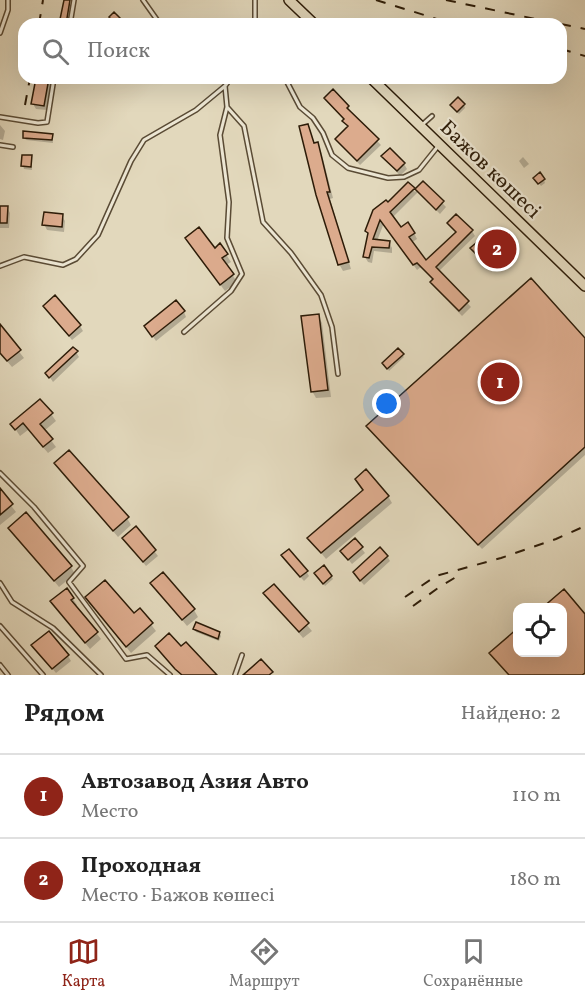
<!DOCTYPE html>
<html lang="ru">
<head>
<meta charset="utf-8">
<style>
  :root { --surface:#fff; --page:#f6f6f6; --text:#222; --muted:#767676; --line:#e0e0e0; --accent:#8f2418 }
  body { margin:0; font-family:Vollkorn,serif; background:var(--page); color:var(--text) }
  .controls { position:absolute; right:18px; bottom:18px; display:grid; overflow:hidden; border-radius:12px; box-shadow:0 6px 24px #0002 }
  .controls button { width:54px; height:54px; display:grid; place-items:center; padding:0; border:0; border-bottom:2px solid var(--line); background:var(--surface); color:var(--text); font:30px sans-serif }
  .you { position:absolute; left:387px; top:404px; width:21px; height:21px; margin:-15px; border:4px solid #fff; border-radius:50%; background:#1a73e8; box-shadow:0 0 0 9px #1a73e833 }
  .badge { display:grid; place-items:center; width:39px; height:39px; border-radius:50%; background:var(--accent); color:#fff; font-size:20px; font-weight:700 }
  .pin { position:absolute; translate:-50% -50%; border:3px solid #fff; box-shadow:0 2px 6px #0006 }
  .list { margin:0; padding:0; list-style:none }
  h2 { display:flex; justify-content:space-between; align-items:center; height:78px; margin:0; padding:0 24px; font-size:26px }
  h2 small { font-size:20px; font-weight:400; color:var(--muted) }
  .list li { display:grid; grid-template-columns:39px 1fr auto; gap:18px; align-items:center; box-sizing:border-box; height:84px; padding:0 24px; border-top:2px solid var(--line) }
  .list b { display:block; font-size:22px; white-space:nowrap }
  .list p { margin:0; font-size:20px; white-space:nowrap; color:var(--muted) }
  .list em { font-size:20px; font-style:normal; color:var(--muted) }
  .icon { flex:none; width:33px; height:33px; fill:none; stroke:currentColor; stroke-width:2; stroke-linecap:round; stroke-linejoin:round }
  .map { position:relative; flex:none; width:585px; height:675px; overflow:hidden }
  .search { position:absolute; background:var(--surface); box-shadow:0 6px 24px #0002; left:18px; right:18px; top:18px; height:66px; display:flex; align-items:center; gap:15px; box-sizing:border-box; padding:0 21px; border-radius:18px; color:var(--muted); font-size:22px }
  .sheet { height:246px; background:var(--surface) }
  nav { display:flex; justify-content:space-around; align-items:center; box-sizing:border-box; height:84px; border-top:2px solid var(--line); background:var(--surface); font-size:16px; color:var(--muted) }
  nav a { display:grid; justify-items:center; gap:3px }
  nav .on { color:var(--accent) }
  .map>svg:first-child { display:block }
  .shadow { fill:#0003 }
  .building { fill:#dcab8d; stroke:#2d1c08; stroke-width:1.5 }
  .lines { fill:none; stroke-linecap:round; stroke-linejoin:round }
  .lane-casing { stroke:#5a4b35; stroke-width:6 }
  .primary-casing { stroke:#2d1c08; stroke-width:12 }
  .lane { stroke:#ece6d3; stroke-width:3 }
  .primary { stroke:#e2d8bc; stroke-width:9 }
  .rail { stroke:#2d1c08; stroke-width:2; stroke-dasharray:10 10; stroke-linecap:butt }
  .labels { text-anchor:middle; stroke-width:4.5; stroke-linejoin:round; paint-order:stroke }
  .street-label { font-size:21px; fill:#2d1c08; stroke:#ece6d3 }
</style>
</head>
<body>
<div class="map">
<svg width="585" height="675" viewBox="0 0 585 675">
  <rect width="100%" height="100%" fill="#e2d8bc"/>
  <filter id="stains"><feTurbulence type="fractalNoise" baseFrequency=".00333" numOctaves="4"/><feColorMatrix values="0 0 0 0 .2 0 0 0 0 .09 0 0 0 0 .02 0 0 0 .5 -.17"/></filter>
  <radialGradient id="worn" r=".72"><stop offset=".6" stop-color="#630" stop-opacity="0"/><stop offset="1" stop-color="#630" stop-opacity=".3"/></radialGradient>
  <path class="shadow" d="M69 1 71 5 68 24H61Z
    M37 78 48 79 51 84 47 110 36 109 33 104Z
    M166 78H177L172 83Z
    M326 98 348 106 350 113 381 145 360 165 337 139 348 128 345 120Z
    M464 105 465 108 459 114 453 108Z
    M0 125 5 131 3 140 0 139Z
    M307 126 315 144H317L321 151 333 198 330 199 351 269 343 271 339 264Z
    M52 135 53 143 26 140 24 137Z
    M383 156 404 164 407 169 400 176Z
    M31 157 32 170 24 169 23 166Z
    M523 157 529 164 524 168 519 161Z
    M544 180 545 183 541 186 537 181Z
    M423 183 446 207 440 214 418 192 392 218 400 229 414 233 417 239 411 243 425 262 457 233 449 223 456 216 472 231 475 236 438 272 471 307 462 316 435 288 432 282 434 281 421 267 417 270 384 223 377 241 389 242 392 248V253L374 251 372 263 368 262 365 257 369 236 367 231 388 205 413 189 415 192Z
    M0 207H7L10 213 9 228H0Z
    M62 216 65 221 64 232 47 230 44 224Z
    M494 243 504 249 499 257 486 250 479 256 472 248Z
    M220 245 231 262 226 265 237 282 225 291 191 246 214 250Z
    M48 311 80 326 83 331 72 340Z
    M184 312 186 317 156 341 149 331Z
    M318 315 322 323 331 397 316 398 312 391Z
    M0 327 24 358 12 367 0 353Z
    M585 340V455L482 549 368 426Z
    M76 352 79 357 53 382 47 373Z
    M402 355 404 357 389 371 386 366Z
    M51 414 56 421 44 431 56 447 48 453 28 430 20 436 12 424Z
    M56 464 127 518 131 525 118 537Z
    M357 480 388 496 392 503 326 559 309 538 364 491Z
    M0 491 16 512 0 525Z
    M10 528 71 567 75 574 59 587Z
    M136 528 158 556 146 566 127 543Z
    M355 540 365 553 352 564 342 552Z
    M387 556 390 561 364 585 357 577Z
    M286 561 306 571 309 576 304 581Z
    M318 576H331L333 579 325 586Z
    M152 583 194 610 198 617 187 626Z
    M273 586 312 631 303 638 265 593Z
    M87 597 134 615 140 610 156 631 131 653Z
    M73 599 77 605 75 606 101 639 90 649 56 608Z
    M194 629 219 633 221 636 219 641 196 632Z
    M33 646 68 656 71 661 56 673Z"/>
  <path class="building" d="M64 0H70L66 24H59Z
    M114 12 126 24H116L109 17Z
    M36 78H49L44 106 31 104Z
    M333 89 349 106 347 108 379 139 357 161 335 139 348 126 342 121 344 119 324 98Z
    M458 97 465 104 457 112 450 105Z
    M308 124 314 143 318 142 330 192H327L349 262 338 265 316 195 299 126Z
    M23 131 53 134 52 140 23 138Z
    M390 148 405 163 397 171 381 156Z
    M22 155H32L31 167 21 166Z
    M540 172 545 179 538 184 533 178Z
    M423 181 444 201 436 210 415 189Z
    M408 182 415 188 390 212 401 227 408 222 415 233 409 237 426 260 456 232 447 223 456 214 473 230 436 267 469 301 459 311 430 282 433 279 417 263 413 265 380 220 373 239 390 241 389 248 372 247 369 258 363 257 368 233 365 231 373 210 386 200 388 202Z
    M0 206H8L7 223H0Z
    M44 212 63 214 62 227 42 225Z
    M199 227 215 248 220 243 228 254 222 258 234 274 220 285 185 238Z
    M488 233 495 241 504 246 498 256 484 249 477 255 470 248Z
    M531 278 585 338V447L478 545 366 426Z
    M55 295 81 325 69 336 43 306Z
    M176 300 185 311 152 337 144 326Z
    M319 314 328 390 311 392 301 316Z
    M0 324 21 350 7 361 0 353Z
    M73 347 78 351 49 378 45 373Z
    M398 348 404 354 387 369 382 363Z
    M40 399 53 413 40 424 53 439 43 447 23 423 15 430 10 424Z
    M69 450 129 517 113 531 54 463Z
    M366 469 389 496 321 553 307 538 363 490 355 479Z
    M0 488 13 504 0 515Z
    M26 512 72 566 54 581 8 528Z
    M136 526 156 550 143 562 122 538Z
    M355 538 363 547 348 560 340 551Z
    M380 547 388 556 360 581 353 572Z
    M289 549 308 571 300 577 281 555Z
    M324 565 332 576 323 584 314 573Z
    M163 572 195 609 182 620 150 583Z
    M105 580 134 613 140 608 153 623 126 647 85 597Z
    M274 584 309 623 299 632 263 593Z
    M67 588 74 598 71 600 98 632 85 643 50 601Z
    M564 589 585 614V673L582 675H509L489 653 518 628V652H562V608H542Z
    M196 622 220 632 218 639 193 629Z
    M49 631 69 655 52 669 31 645Z
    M169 633 181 646 186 642 217 675H182L175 669 155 646Z
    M261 659 273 672 269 675H243Z"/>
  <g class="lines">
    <g class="lane-casing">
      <path id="lane" d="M143 0 160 24
        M70 24 74 0
        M255 24V0
        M0 33 8 10V0
        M287 82 300 107 313 118 323 133 332 155 348 168 388 178 404 177 419 170 439 145
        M227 107 244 126 263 222 291 253 321 295 332 327 338 374
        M0 117 38 123 47 122 54 78
        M423 124 432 116
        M0 145 13 147
        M0 266 24 257 63 265 76 259 98 235 131 161 144 140 196 110 225 86 231 78
        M184 332 231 291 242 274 227 238 229 202 220 135 227 107 225 86
        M0 473 34 507 83 566 69 582 126 659 147 655 170 675
        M0 583 12 602 53 628 101 675
        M0 626 43 675
        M0 665 8 675
        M235 675 242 655"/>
    </g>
    <g class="primary-casing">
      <path id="primary" d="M289 0 314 24
        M371 78 585 286"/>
    </g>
    <use href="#lane" class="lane"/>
    <use href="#primary" class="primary"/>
    <path class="rail" d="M376 0 453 24
      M446 0 559 24
      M39 24 43 0
      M561 24 585 29
      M561 49 585 56
      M25 105 30 78
      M405 597 436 576 501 558 556 539 585 526
      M413 606 438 588 461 574"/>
  </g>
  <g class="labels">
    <g class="street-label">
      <text transform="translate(491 169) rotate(44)" y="7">Бажов көшесі</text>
    </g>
  </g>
  <rect width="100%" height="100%" filter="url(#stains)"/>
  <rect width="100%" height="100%" fill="url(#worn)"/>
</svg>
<div class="controls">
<button><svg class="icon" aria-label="locate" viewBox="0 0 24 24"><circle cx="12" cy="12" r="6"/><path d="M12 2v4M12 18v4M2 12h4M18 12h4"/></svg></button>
</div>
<div class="you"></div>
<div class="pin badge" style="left:500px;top:382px">1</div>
<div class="pin badge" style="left:497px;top:249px">2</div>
<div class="search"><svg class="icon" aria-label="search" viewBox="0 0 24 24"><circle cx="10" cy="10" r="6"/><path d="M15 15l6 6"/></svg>Поиск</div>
</div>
<section class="sheet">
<h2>Рядом<small>Найдено: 2</small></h2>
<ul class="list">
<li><span class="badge">1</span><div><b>Автозавод Азия Авто</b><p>Место</p></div><em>110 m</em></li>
<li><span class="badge">2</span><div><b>Проходная</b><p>Место · Бажов көшесі</p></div><em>180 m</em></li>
</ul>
</section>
<nav>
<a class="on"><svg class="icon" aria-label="map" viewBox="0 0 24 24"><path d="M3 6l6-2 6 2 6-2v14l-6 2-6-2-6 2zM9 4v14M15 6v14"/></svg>Карта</a>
<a><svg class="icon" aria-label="directions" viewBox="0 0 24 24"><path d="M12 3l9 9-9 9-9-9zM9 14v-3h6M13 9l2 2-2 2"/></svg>Маршрут</a>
<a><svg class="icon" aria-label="saved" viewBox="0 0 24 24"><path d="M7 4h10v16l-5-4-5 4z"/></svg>Сохранённые</a>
</nav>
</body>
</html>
